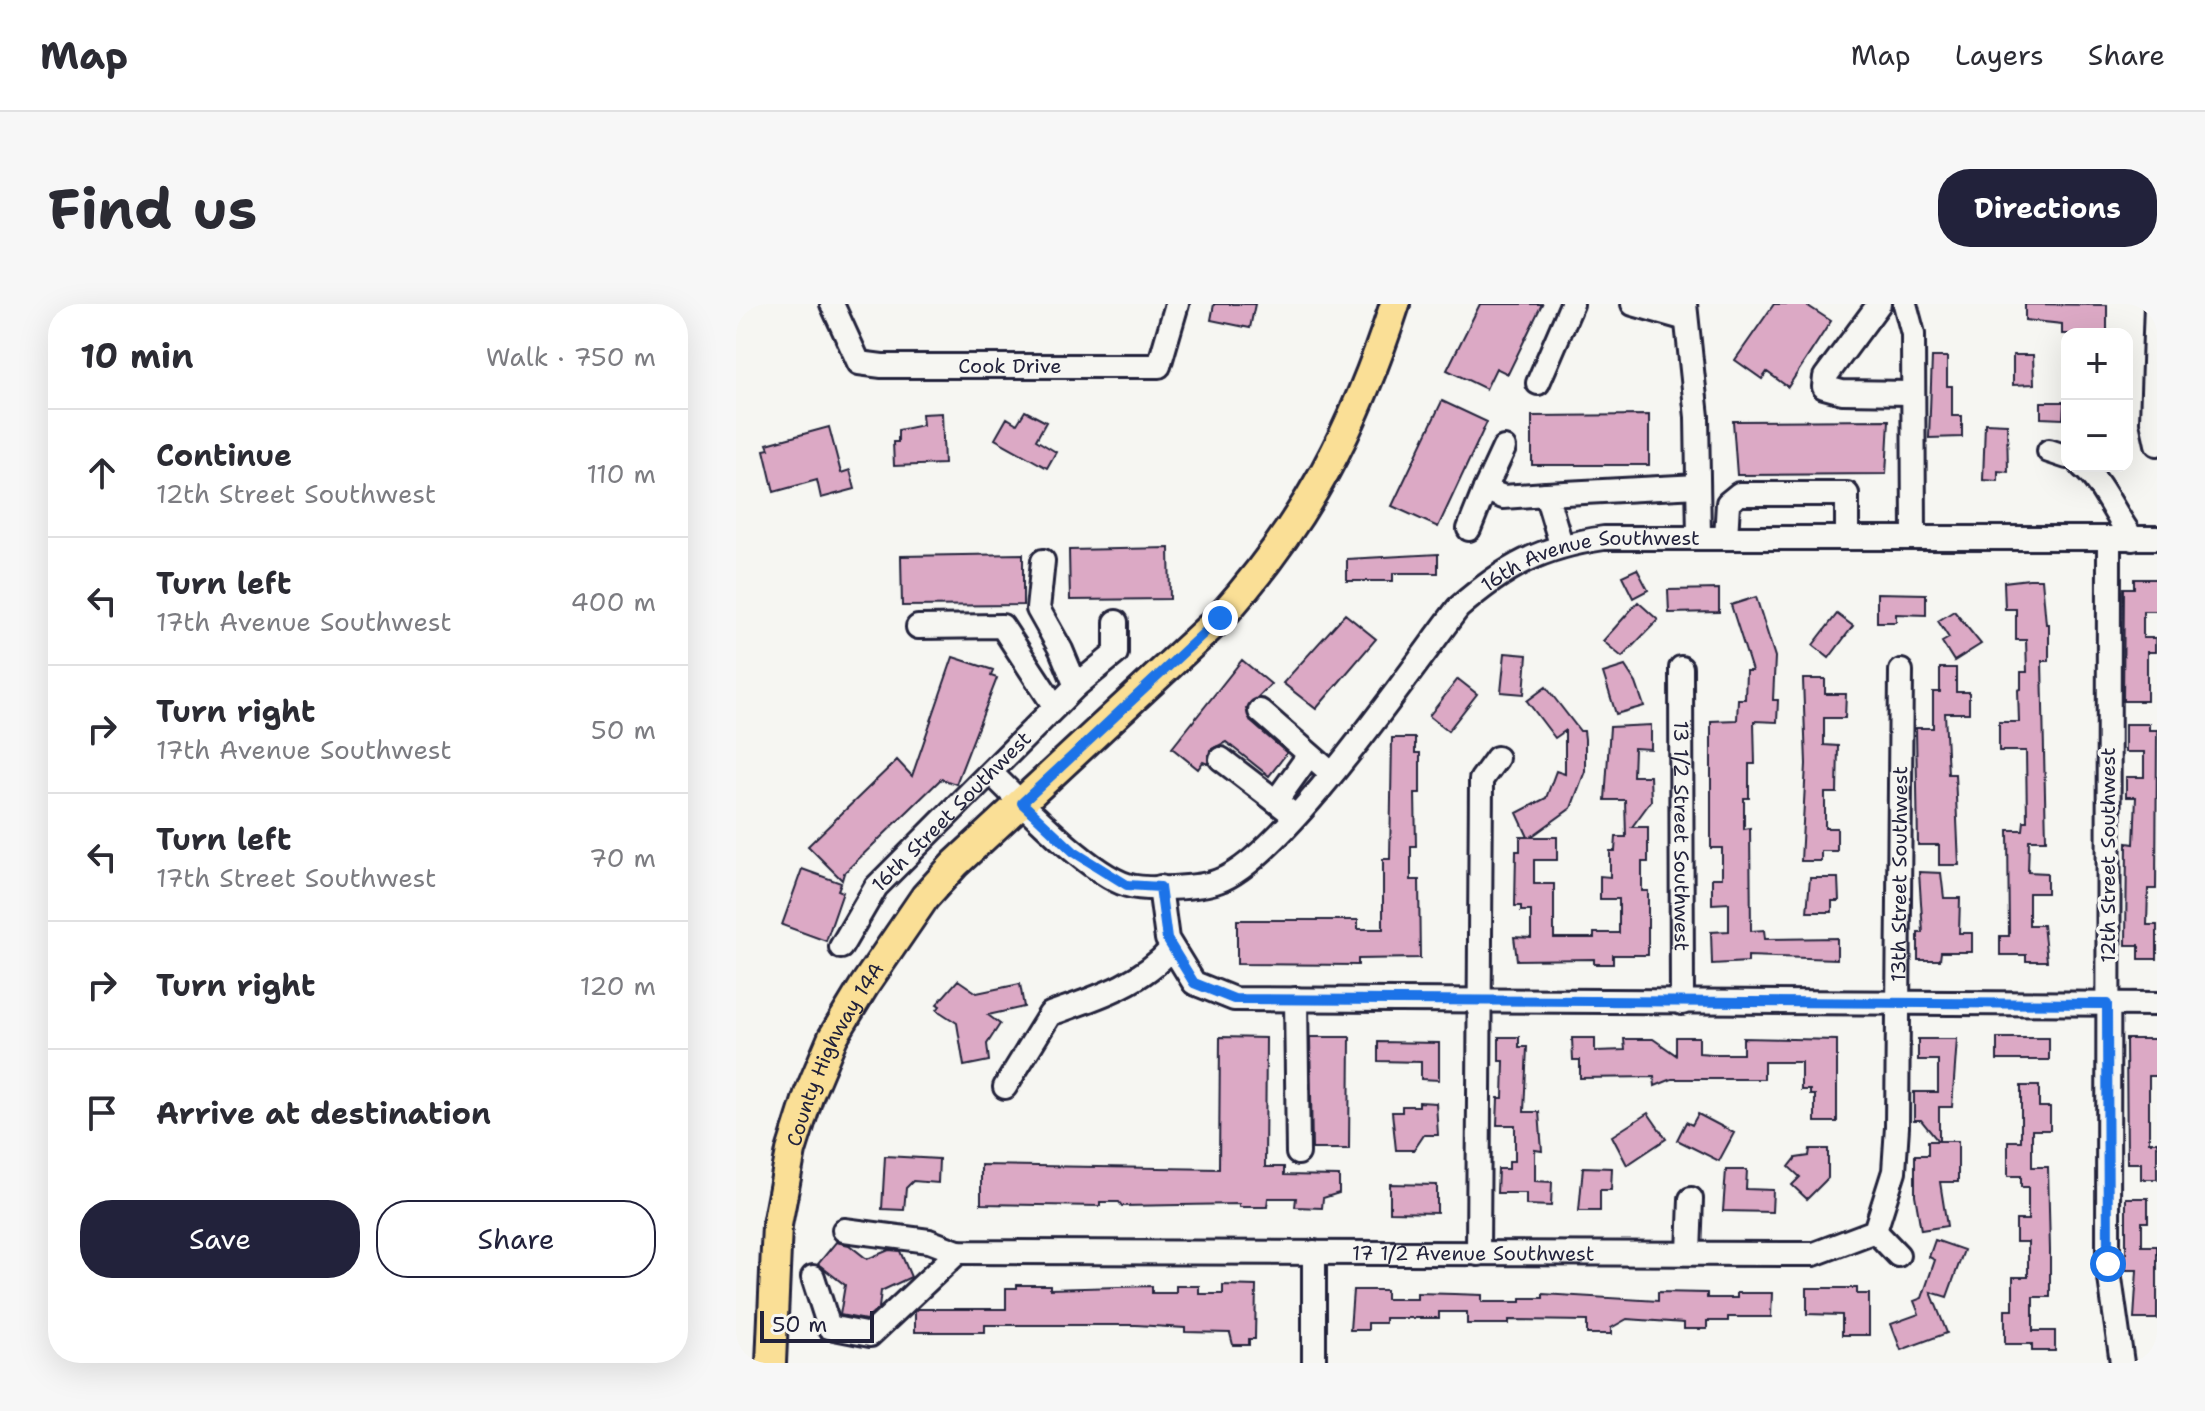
<!DOCTYPE html>
<html lang="en">
<head>
<meta charset="utf-8">
<style>
  :root { --surface:#fff; --page:#f7f7f7; --text:#2b2b33; --muted:#7c7c81; --line:#e1e1e2; --accent:#22223b }
  body { margin:0; font-family:"Shantell Sans",sans-serif; background:var(--page); color:var(--text) }
  .controls { position:absolute; right:24px; top:24px; display:grid; overflow:hidden; border-radius:16px; box-shadow:0 8px 32px #0002 }
  .controls button { width:72px; height:72px; display:grid; place-items:center; padding:0; border:0; border-bottom:2px solid var(--line); background:var(--surface); color:var(--text); font:40px sans-serif }
  .scale { position:absolute; left:24px; bottom:20px; width:114px; box-sizing:border-box; padding-left:8px; border:4px solid #22223b; border-top:0; font-size:22px; line-height:28px; white-space:nowrap; color:#22223b; -webkit-text-stroke:6px #f6f6f2; paint-order:stroke }
  .stop { position:absolute; width:24px; height:24px; margin:-18px; border:6px solid #1a73e8; border-radius:50%; background:#fff }
  .stop.end { background:#1a73e8; border-color:#fff; box-shadow:0 2px 8px #0008 }
  .list { margin:0; padding:0; list-style:none }
  h2 { display:flex; justify-content:space-between; align-items:center; height:104px; margin:0; padding:0 32px; font-size:34px }
  h2 small { font-size:26px; font-weight:400; color:var(--muted) }
  .list li { display:grid; grid-template-columns:52px 1fr auto; gap:24px; align-items:center; box-sizing:border-box; height:128px; padding:0 32px; border-top:2px solid var(--line) }
  .list b { display:block; font-size:30px; white-space:nowrap }
  .list p { margin:0; font-size:26px; white-space:nowrap; color:var(--muted) }
  .list em { font-size:26px; font-style:normal; color:var(--muted) }
  .actions { display:flex; gap:16px; padding:24px 32px }
  .actions a { flex:1; padding:18px 0; border:2px solid var(--accent); border-radius:32px; text-align:center; font-size:28px; color:var(--accent) }
  .actions .main { background:var(--accent); color:#fff }
  .icon { flex:none; width:44px; height:44px; fill:none; stroke:currentColor; stroke-width:2; stroke-linecap:round; stroke-linejoin:round }
  .map { position:relative; flex:none; width:1421px; height:1059px; overflow:hidden; border-radius:32px }
  header { display:flex; align-items:center; gap:48px; box-sizing:border-box; height:112px; padding:0 40px; background:var(--surface); border-bottom:2px solid var(--line) }
  header strong { font-size:38px }
  nav { display:flex; gap:44px; margin-inline-start:auto; font-size:28px }
  .intro { display:flex; align-items:center; justify-content:space-between; box-sizing:border-box; height:192px; padding:0 48px }
  h1 { margin:0; font-size:56px }
  .button { padding:20px 36px; border-radius:32px; background:var(--accent); color:#fff; font-size:28px; font-weight:700 }
  main { display:flex; gap:48px; padding:0 48px }
  aside { flex:1; background:var(--surface); border-radius:32px; box-shadow:0 8px 32px #0002 }
  .map>svg:first-child { display:block }
  .building { fill:#dca9c5; stroke:#22223b; stroke-width:2 }
  .lines { fill:none; stroke-linecap:round; stroke-linejoin:round }
  .minor-casing { stroke:#22223b; stroke-width:28 }
  .major-casing { stroke:#22223b; stroke-width:34 }
  .minor { stroke:#f6f6f2; stroke-width:22 }
  .major { stroke:#fadf96; stroke-width:28 }
  .route { stroke:#1a73e8; stroke-width:10 }
  .labels { text-anchor:middle; stroke-width:7; stroke-linejoin:round; paint-order:stroke }
  .street-label { font-size:20px; fill:#22223b; stroke:#f6f6f2 }
</style>
</head>
<body>
<header>
<strong>Map</strong>
<nav><a>Map</a><a>Layers</a><a>Share</a></nav>
</header>
<div class="intro"><h1>Find us</h1><a class="button">Directions</a></div>
<main>
<aside>
<h2>10 min<small>Walk · 750 m</small></h2>
<ul class="list">
<li><svg class="icon" aria-label="ahead" viewBox="0 0 24 24"><path d="M12 20V5M6 11l6-6 6 6"/></svg><div><b>Continue</b><p>12th Street Southwest</p></div><em>110 m</em></li>
<li><svg class="icon" aria-label="left" viewBox="0 0 24 24"><path d="M17 20v-9H6M10 6l-5 5 5 5"/></svg><div><b>Turn left</b><p>17th Avenue Southwest</p></div><em>400 m</em></li>
<li><svg class="icon" aria-label="right" viewBox="0 0 24 24"><path d="M7 20v-9h11M14 6l5 5-5 5"/></svg><div><b>Turn right</b><p>17th Avenue Southwest</p></div><em>50 m</em></li>
<li><svg class="icon" aria-label="left" viewBox="0 0 24 24"><path d="M17 20v-9H6M10 6l-5 5 5 5"/></svg><div><b>Turn left</b><p>17th Street Southwest</p></div><em>70 m</em></li>
<li><svg class="icon" aria-label="right" viewBox="0 0 24 24"><path d="M7 20v-9h11M14 6l5 5-5 5"/></svg><div><b>Turn right</b></div><em>120 m</em></li>
<li><svg class="icon" aria-label="arrive" viewBox="0 0 24 24"><path d="M6 21V4h12l-3 4 3 4H6"/></svg><div><b>Arrive at destination</b></div></li>
</ul>
<div class="actions"><a class="main">Save</a><a>Share</a></div>
</aside>
<div class="map">
<svg width="1421" height="1059" viewBox="0 0 1421 1059">
  <rect width="100%" height="100%" fill="#f6f6f2"/>
  <filter id="ink" filterUnits="userSpaceOnUse"><feTurbulence type="fractalNoise" baseFrequency=".0125" numOctaves="2"/><feDisplacementMap in="SourceGraphic" scale="16" xChannelSelector="R" yChannelSelector="G"/><feConvolveMatrix kernelMatrix="1 2 1 2 8 2 1 2 1" color-interpolation-filters="sRGB"/></filter>
  <g filter="url(#ink)">
    <path class="building" d="M478 0H519L514 24 475 16Z
      M744 0H806L772 70 760 64 750 85 711 66Z
      M1038 0H1069L1095 17 1052 83 1031 68 1026 75 999 56Z
      M1289 0 1371 1V30H1326V20L1289 16Z
      M1277 51H1297L1298 80 1277 81Z
      M1196 53H1211V82H1216V112H1226V133L1193 134Z
      M706 97 751 118 702 223 656 202Z
      M1305 98H1328L1327 115 1305 114Z
      M289 107 310 118 300 136 320 148 311 164 259 135 271 114 281 120Z
      M206 109 208 160 158 162 157 138H162V126L187 121 186 110Z
      M913 111V161H796V112Z
      M1153 116 1150 170 1001 171 997 117Z
      M1249 119 1271 120 1272 168 1262 167V177L1247 176Z
      M93 123 105 169 114 166 119 185 85 194 81 176 38 188 28 146 33 145 31 140Z
      M433 244 434 295 334 296 333 246Z
      M287 250V301L166 302 165 252Z
      M702 250V269H657V277H611V255Z
      M901 265 912 286 897 294 886 272Z
      M1293 275H1306L1310 320H1313V357H1306L1310 536H1293L1292 568 1311 569V589H1293V621H1307L1311 657H1290V651H1264V632H1273L1272 526H1287L1288 517H1291L1290 447H1263V418H1283L1282 386 1285 385V368H1291L1290 336H1280V305H1269L1268 278Z
      M1398 275H1421V307H1407V334H1419V348H1411V397H1387L1388 284H1398Z
      M983 285V308L933 309 932 286Z
      M1141 289 1190 290V311L1160 310V318H1141Z
      M1020 293 1039 353 1037 396H1042L1041 418 1018 417 1019 460H1013V494H1008V525L1014 524 1015 627 1028 626 1029 635 1101 634V655L1012 652V658L976 660 975 628 993 627V599L976 600V574H986V544H975V417L1001 416 1002 395H1009L1010 367H1016L995 301Z
      M902 298 922 316 886 353 867 337Z
      M1218 307 1245 340 1218 357 1206 338 1213 334 1202 317Z
      M609 310 640 335 580 405 547 379Z
      M1101 310 1117 322 1093 354 1077 341Z
      M769 349 791 351 788 390 765 388Z
      M217 353 257 366 255 372 261 374 220 480 205 475 108 569 106 576 72 542 161 456 176 472Z
      M506 356 535 380 510 405 515 418 551 449 533 472 490 438 474 446 472 460 467 458 462 465 436 444Z
      M889 362 900 379 908 402 880 410 867 369Z
      M1204 364H1220V388H1233V409H1209L1212 470H1219L1223 561H1203V541H1182L1180 424H1197V388H1204Z
      M722 375 741 390 712 427 693 412Z
      M1067 375H1089V390H1110L1109 414H1088V441L1102 442 1101 489H1089V524H1101V547H1085V557H1065L1070 460Z
      M810 383 844 427H848L849 435V467L835 504 795 533H821V556H798V580H818V634H858V629H883V595H864V572L874 573V547H879L880 533H890L889 496H869L874 423 915 421V445L898 444 897 472H914L915 497 896 523H912V558H906V587H912V651H877V660H858V655L781 656 778 633 795 634V607H785V602H779L780 547H784V533H792L781 509 810 494 820 467 829 470V427L819 434 791 397Z
      M1389 420H1413V426H1421L1420 585H1412L1411 621H1421V655H1403V641H1390L1391 539 1398 540 1400 493H1390V473H1408V448H1389Z
      M656 434H679V449H684V489H679L680 542H675V576H683L684 654 622 655V661L501 660V616H622V625H647V555H654Z
      M66 565 105 579 102 586 107 588 90 637 46 621Z
      M1183 568 1205 569 1208 594H1224L1223 629H1236V648H1205L1204 656H1182V629H1187Z
      M1074 574H1102L1103 597H1096V608H1071Z
      M222 676 241 689 284 680 288 703 252 711 264 720 251 740 253 757 228 762 221 719 201 706 204 702 201 700Z
      M484 733 530 734 529 863H548V871L603 872V889L587 894 586 904 559 903 560 894H532L531 903H503V900L386 902 383 898H364V902L245 900V861L483 865Z
      M574 733H614L613 845H576Z
      M763 733H783V743H791L788 808H803L806 847 799 846V877L816 878 815 902 790 901V889H761L762 865H773V857H779V821H761L762 794H767L768 757H763Z
      M940 733H963V749L976 750H1007V734L1101 736V818H1079V791H1074V786H1065V758H1028V775H936L919 782 918 773 844 774V756H837L836 734H859V747L889 746 888 735H917L940 751Z
      M1261 734H1313V756H1261Z
      M1182 735H1221L1216 803H1203V837H1222V878H1204L1211 922 1185 926 1179 891V851H1192V837H1202L1185 816H1178V788H1202V756H1182Z
      M1390 735H1421V772H1413V838H1421V875H1405V859H1391Z
      M642 738 703 739V776L685 775V758L642 757Z
      M1285 782H1303V803H1314V826H1296V863H1312L1314 946V993H1297V1027H1319V1047H1296V1040H1269V1006H1277V973H1292V938H1280V916H1292V883H1285V872H1272V837H1285Z
      M683 798 700 799 702 831H688L678 846H660L656 808H666V802H683Z
      M912 809 930 835 891 861 876 832Z
      M962 810 998 829 983 857 941 836 950 818 956 821Z
      M1074 845H1092V874L1071 895 1056 881 1064 873 1053 863 1060 854 1073 852Z
      M149 852 203 855 202 879 177 877 170 884 168 906 146 905Z
      M847 863 876 864 875 886H864V907H843Z
      M990 866H1011L1010 885 1037 886 1036 908 987 907Z
      M654 880 701 881V909L654 908Z
      M1390 894H1412V918H1406V942H1421V1015H1398L1401 966H1390Z
      M1199 936 1228 946 1211 993 1195 988 1211 1029 1165 1046 1155 1020 1183 1010 1178 997 1186 994 1199 956 1193 953Z
      M100 938 113 941 131 955 153 946 164 947 175 973 145 987 143 1004 130 1016 104 1011 109 981 82 960Z
      M281 981H314V985L416 982V989H440V982H463V990H487V981L520 982 519 1035H513V1041H497L494 1029 449 1028V1024L400 1021H249V1028H179V1008L182 1005H270V984H281Z
      M1071 984H1121V990H1133V1031H1106V1011L1071 1010Z
      M617 986H650V995H681V989L718 990 746 991V998H785V994H807V990L922 997V988L971 989V994H1001V989H1036L1035 1013H992V1017H971V1025H948V1019L891 1015 875 1024V1030H851V1017L773 1016V1020H731V1008H703V1014H649V1019H632V1026H614Z"/>
    <g class="lines">
      <g class="minor-casing">
        <g id="minor">
          <path id="s1" d="M96 0 123 59 146 62H423L441 0"/>
          <path d="M897 0 950 15"/>
          <path d="M949 0 961 113 963 234"/>
          <path d="M1143 0 1089 73 1088 83 1106 88 1176 89"/>
          <path d="M1169 0 1177 30 1178 234"/>
          <path d="M1420 0 1416 117 1421 140"/>
          <path d="M802 79 836 0"/>
          <path d="M1313 147 1331 153"/>
          <path d="M1346 162C1367 179 1379 212 1397 235"/>
          <path d="M749 185 768 144"/>
          <path d="M733 225 749 185 767 193 810 190"/>
          <path d="M990 234 992 199 1003 190H1111V234"/>
          <path d="M1373 235 1372 960 1386 1059"/>
          <path d="M825 240 810 190 962 182"/>
          <path d="M307 257 302 305 325 346 340 382"/>
          <path d="M182 323 266 322 319 403"/>
          <path id="s2" d="M945 364 946 699"/>
          <path d="M524 407 595 469"/>
          <path d="M485 455 559 512"/>
          <path id="s3" d="M255 469C287 500 351 568 391 581 410 587 464 584 482 577 545 556 676 364 722 304 770 262 805 243 868 234H1421"/>
          <path d="M540 497 573 451"/>
          <path d="M424 583 431 635 458 679 498 695 1421 700"/>
          <path id="s4" d="M105 643 140 583 340 382 380 349V318"/>
          <path d="M560 695 562 849"/>
          <path d="M269 783 314 710C359 694 404 681 436 644"/>
          <path id="s5" d="M108 926 193 937 222 948 1078 950 1139 927 1158 867 1161 823 1165 367"/>
          <path d="M1139 927 1162 951"/>
          <path d="M578 948V1059"/>
          <path d="M953 949 955 895"/>
          <path d="M742 950 745 476 761 454"/>
          <path d="M77 973 93 1023 134 1031 222 948"/>
        </g>
      </g>
      <g class="major-casing">
        <g id="major">
          <path id="s6" d="M35 1059 41 921 55 847 73 790 97 733 128 682 189 593 219 560 484 314C571 217 619 124 659 0"/>
        </g>
      </g>
      <use href="#minor" class="minor"/>
      <use href="#major" class="major"/>
    </g>
  </g>
  <g class="lines" filter="url(#ink)">
    <path class="route" d="M484 314 286 499 338 548 391 581 424 583 431 635 458 679 498 695 1371 700 1372 960"/>
  </g>
  <g class="labels">
    <g class="street-label">
      <text dy="7" stroke="none"><textPath href="#s1" startOffset="216">Cook Drive</textPath></text>
      <text dy="7" stroke="none"><textPath href="#s3" startOffset="782">16th Avenue Southwest</textPath></text>
      <text dy="7" stroke="none"><textPath href="#s4" startOffset="176">16th Street Southwest</textPath></text>
      <text dy="7" stroke="none"><textPath href="#s2" startOffset="168">13 1/2 Street Southwest</textPath></text>
      <text transform="translate(1372 551) rotate(-90)" y="7">12th Street Southwest</text>
      <text dy="7" stroke="none"><textPath href="#s5" startOffset="1398">13th Street Southwest</textPath></text>
      <text dy="7" stroke="none"><textPath href="#s6" startOffset="320">County Highway 14A</textPath></text>
      <text dy="7" stroke="none"><textPath href="#s5" startOffset="632">17 1/2 Avenue Southwest</textPath></text>
    </g>
  </g>
</svg>
<div class="controls">
<button>+</button>
<button>−</button>
</div>
<div class="scale">50 m</div>
<div class="stop" style="left:1372px;top:960px"></div>
<div class="stop end" style="left:484px;top:314px"></div>
</div>
</main>
</body>
</html>
